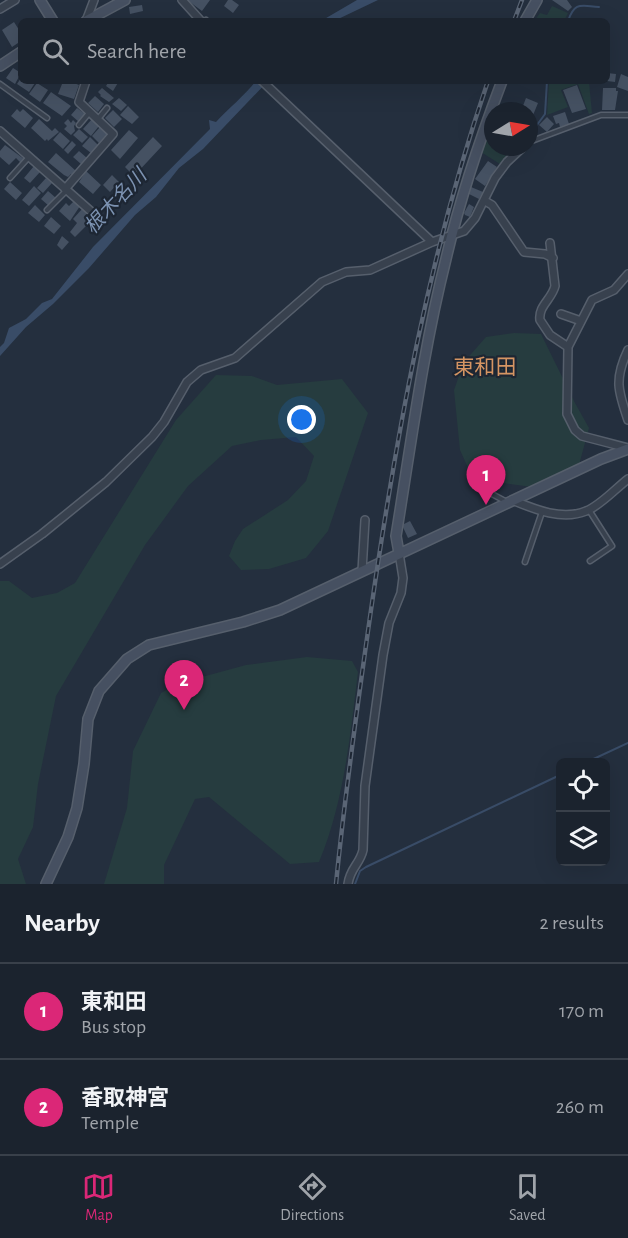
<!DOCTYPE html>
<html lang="en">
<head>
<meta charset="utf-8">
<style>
  :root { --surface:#1b232e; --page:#242b36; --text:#f1f3f6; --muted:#a0a4aa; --line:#39404a; --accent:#db2777 }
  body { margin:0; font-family:"Alegreya Sans","Noto Sans JP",sans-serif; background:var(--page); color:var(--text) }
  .controls { position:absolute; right:18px; bottom:18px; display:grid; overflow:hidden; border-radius:9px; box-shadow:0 6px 24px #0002 }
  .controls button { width:54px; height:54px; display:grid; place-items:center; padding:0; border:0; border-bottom:2px solid var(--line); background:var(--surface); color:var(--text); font:30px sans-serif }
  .compass { position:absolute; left:484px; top:102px; width:54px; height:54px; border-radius:50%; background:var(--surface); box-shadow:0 6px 24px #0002; rotate:79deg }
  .you { position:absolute; left:302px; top:420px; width:21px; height:21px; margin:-15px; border:4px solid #fff; border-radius:50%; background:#1a73e8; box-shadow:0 0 0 9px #1a73e833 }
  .badge { display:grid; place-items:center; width:39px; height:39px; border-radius:50%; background:var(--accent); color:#fff; font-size:20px; font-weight:700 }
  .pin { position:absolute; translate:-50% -50px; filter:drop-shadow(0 2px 3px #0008) }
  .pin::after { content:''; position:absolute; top:32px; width:21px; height:18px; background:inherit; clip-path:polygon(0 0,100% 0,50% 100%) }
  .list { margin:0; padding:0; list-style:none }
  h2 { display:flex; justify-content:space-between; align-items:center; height:78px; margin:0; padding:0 24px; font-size:26px }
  h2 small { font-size:20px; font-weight:400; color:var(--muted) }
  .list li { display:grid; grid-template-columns:39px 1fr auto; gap:18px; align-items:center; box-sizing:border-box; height:96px; padding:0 24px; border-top:2px solid var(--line) }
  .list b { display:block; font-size:22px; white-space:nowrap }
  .list p { margin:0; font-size:20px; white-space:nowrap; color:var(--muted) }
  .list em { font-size:20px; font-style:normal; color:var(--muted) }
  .icon { flex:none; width:33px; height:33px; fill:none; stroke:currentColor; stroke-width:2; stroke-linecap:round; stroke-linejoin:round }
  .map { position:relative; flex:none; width:628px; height:884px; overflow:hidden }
  .search { position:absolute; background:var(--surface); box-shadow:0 6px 24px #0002; left:18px; right:18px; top:18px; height:66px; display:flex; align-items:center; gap:15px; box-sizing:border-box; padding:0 21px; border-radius:9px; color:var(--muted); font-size:22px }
  .sheet { height:270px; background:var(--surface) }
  nav { display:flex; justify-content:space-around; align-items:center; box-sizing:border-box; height:84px; border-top:2px solid var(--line); background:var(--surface); font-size:16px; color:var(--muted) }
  nav a { display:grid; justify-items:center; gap:3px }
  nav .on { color:var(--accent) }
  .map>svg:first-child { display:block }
  .green { fill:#263c3f }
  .water { fill:#394c67 }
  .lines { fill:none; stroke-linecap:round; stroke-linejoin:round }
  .stream { stroke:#394c67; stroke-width:2 }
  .building { fill:#455162 }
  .lane-casing { stroke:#565f6c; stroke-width:7 }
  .street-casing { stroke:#565f6c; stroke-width:10 }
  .secondary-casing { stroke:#565f6c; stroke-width:12 }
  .lane { stroke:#38414e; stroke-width:4 }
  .street { stroke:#38414e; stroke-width:7 }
  .secondary { stroke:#465061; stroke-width:9 }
  .rail-casing { stroke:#5a6575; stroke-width:4.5 }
  .rail { stroke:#1d2633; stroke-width:2; stroke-dasharray:7; stroke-linecap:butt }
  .labels { text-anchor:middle; stroke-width:4.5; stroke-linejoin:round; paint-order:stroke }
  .water-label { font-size:20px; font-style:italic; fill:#7c92b1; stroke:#1d2633 }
  .quarter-label { font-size:21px; fill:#d59563; stroke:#1d2633 }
</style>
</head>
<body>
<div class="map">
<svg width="628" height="884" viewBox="0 0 628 884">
  <rect width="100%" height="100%" fill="#242f3e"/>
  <path class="green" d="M552 6 568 13 564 21 535 20 540 13 547 15Z
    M549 81 589 82 592 113 589 114 578 84 561 90 568 107 547 115Z
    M490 126 493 128V147L515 148 500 164 481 152Z
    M514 333 541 334 575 403 589 428 576 476 532 487 503 483 469 470 460 450 454 390 464 362 486 337Z
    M216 375 252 376 277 385 342 379 368 413 328 531 306 558 269 569 241 570 229 556 235 541 243 529 288 500 306 481 314 456 296 437 261 440 232 446 188 486 145 545 56 696 38 784 33 827 18 859 26 884H0V581H9L32 598 57 593 75 583 176 420Z
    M307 657 352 661 358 672C350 737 344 802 319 862L290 864 209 797 195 799 164 865V884H104L127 808 133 751 161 693 180 683 246 665Z"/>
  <path class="water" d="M357 0H378L334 21H321Z
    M256 81H268L203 149 179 168 156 197 135 215 89 268 53 304 26 327 0 356V347L4 343 9 328 26 319 42 303 52 299 93 247 210 129 209 120 216 122C229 108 244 96 256 81Z"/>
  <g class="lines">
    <path class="stream" d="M568 21C575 1 581 6 599 7
      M529 136 545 114 547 81
      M587 762 628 743
      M355 884 360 871 366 867 560 775"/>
  </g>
  <path class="building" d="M187 0H210L202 11Z
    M228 0H232L239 5 233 13 224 6Z
    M552 0H567L572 7 568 11Z
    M142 5 143 11 130 14 129 7Z
    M14 22 21 33V41L12 47 2 30Z
    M13 68 21 73 15 84 6 78Z
    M607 73 616 74 615 82 607 81Z
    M621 74 628 77V91L617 87Z
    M21 78V81L35 83 29 92 17 84Z
    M69 81 79 85 74 99 58 94 62 84Z
    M109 81H119L113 91 106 86Z
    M37 83 48 90 40 102 29 94Z
    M577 85 586 109 572 113 563 90Z
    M102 88 114 98 109 102 100 96 101 95 98 92Z
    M603 88H616V91H618L615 110H602Z
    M51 92 71 106 62 116 43 103Z
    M95 96 104 104 98 112 88 103Z
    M119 98 127 105 121 111 112 104Z
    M526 98 538 103 529 125V111H521Z
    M128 106 139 117 132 124 120 115Z
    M77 108 85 114 79 122 71 115Z
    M17 109 20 112 23 109 33 118 25 128 11 116Z
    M113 110 122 119 114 127 105 118Z
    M565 112 569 124 560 127 559 123 556 124 553 116Z
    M547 117 554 124 547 132 539 125Z
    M39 119 52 131 55 128 59 132 48 141 47 139 45 141 31 128Z
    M68 119 71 123 73 120 76 123 74 126 75 131 71 135 64 129 67 126 64 123Z
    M92 119 99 126 91 136 83 129Z
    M100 127 107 134 99 143 92 136Z
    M79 129 88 137 82 143 73 135Z
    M129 130 138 138 120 159 111 150Z
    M60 132 70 141 63 149 53 140Z
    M90 137 98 145 91 153 82 146Z
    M153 137 162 146 134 176 125 167Z
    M72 141 76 145 68 154 64 150Z
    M5 145 24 159 21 163 16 158 9 165 0 157V151Z
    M79 151 87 158 81 164 73 157Z
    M56 153 76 171 72 175 71 174 68 177 64 175 48 162Z
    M488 161 497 167 485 186 475 179Z
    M34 166 40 172 30 183 24 178Z
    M86 171 101 185 93 194 79 182Z
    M112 175 119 182 110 192 103 185Z
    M46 178 52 183 43 193 37 188Z
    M10 182 22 193 16 200 4 189Z
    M34 186 41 193 29 206 22 200Z
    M471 187 483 192 479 199 467 193Z
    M48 191 56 198 49 206 41 199Z
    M74 201 80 206 70 221 59 211 66 203 69 206Z
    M469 204 474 207 470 217 465 215 464 213Z
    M35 205 45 215 39 222 28 213Z
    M82 209 93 219 75 237 70 232 77 223 73 219Z
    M51 217 61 226 54 234 44 226Z
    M62 236 69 242 62 250 57 245Z
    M410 521 417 534 408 538 402 525Z"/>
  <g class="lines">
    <g class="lane-casing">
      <path id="lane" d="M205 21 206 20
        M0 84 47 118
        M98 119 107 108
        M79 125 89 113
        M529 142 601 115H628
        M10 178 29 157
        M47 210 67 190
        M473 484 507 502
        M589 510 612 546 590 561
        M525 562 542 512"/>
    </g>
    <g class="street-casing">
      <path id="street" d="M182 0 201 21
        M0 9 15 0
        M86 21 94 0
        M262 81 432 242
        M0 131 94 214
        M65 189 113 134 79 102 86 81
        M485 201 492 205 524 252 545 254 553 258
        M550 243 555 286C552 299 538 306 540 320L550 335 568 347
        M628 274 614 290 592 300 568 347 567 414 575 430 582 436 628 448
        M561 314 581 321
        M628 350C614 379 618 391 628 420
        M512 500C534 509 562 521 586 511 600 506 616 488 628 479
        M0 564 42 534 106 482 152 437 164 422 187 382 201 370 235 358 322 282 346 272 370 270 432 242 464 231 475 218 495 178 507 162 523 147
        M362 571 365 520
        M348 884C350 868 360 864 363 850L365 786 383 655 389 623 401 593 403 578 399 553"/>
    </g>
    <g class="secondary-casing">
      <path id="secondary" d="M40 0 53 21
        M86 21 125 0
        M525 21 537 0
        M0 66 21 52
        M399 553 396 536C411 444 423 350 446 259 460 198 480 139 502 81
        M46 884 68 837 77 808 84 764 88 719 99 691 127 659 149 645 243 622 280 610 601 459 628 449"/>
    </g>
    <use href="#lane" class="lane"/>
    <use href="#street" class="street"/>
    <use href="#secondary" class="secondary"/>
    <g class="rail-casing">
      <path id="rail" d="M514 21 522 0
        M336 884C345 792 358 701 371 610 397 431 429 253 488 81"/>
    </g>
    <use href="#rail" class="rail"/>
  </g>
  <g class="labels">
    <g class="water-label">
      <text transform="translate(115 201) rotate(-47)" y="7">根木名川</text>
    </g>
    <g class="quarter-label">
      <text x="485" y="374">東和田</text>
    </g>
  </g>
</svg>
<div class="controls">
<button><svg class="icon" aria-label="locate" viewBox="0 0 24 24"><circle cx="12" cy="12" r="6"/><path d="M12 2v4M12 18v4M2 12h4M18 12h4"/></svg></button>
<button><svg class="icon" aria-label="layers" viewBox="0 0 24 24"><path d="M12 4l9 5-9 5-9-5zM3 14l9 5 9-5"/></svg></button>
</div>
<svg class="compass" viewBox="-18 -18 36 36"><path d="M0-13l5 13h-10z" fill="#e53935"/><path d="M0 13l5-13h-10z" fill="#a0a4aa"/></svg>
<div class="you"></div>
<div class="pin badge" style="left:486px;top:505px">1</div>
<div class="pin badge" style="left:184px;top:710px">2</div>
<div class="search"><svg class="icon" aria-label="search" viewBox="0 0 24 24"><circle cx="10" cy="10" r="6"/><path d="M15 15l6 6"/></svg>Search here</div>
</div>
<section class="sheet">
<h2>Nearby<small>2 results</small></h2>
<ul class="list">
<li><span class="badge">1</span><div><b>東和田</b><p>Bus stop</p></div><em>170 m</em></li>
<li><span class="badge">2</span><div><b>香取神宮</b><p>Temple</p></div><em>260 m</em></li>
</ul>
</section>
<nav>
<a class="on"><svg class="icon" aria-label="map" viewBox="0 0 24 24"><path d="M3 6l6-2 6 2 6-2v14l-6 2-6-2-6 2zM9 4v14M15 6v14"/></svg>Map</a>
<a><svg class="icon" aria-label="directions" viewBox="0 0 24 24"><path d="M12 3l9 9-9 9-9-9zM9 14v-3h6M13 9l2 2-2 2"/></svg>Directions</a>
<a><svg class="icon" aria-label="saved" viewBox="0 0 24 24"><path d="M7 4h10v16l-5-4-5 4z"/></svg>Saved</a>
</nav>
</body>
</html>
